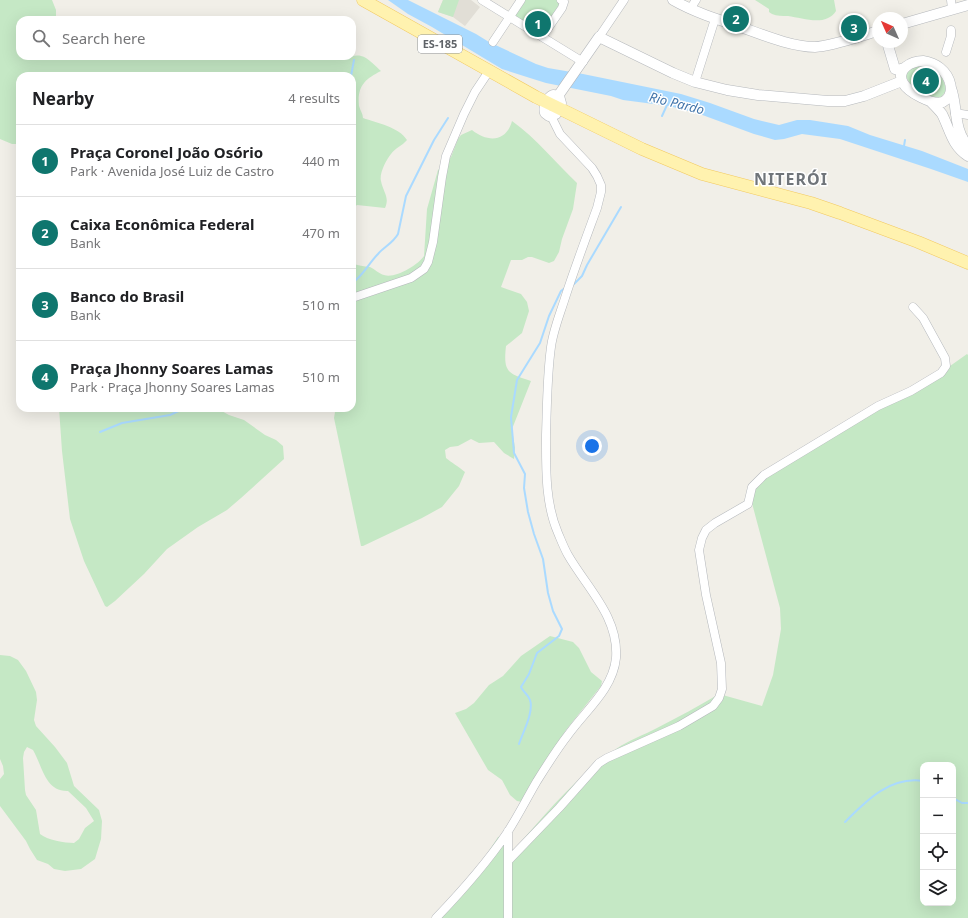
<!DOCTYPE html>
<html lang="en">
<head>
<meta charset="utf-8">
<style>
  :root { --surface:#fff; --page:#f2f2f2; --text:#202124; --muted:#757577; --line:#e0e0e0; --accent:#0f766e }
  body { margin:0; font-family:"Noto Sans",sans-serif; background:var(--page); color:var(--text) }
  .controls { position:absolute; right:12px; bottom:12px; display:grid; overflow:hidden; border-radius:8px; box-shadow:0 4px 16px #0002 }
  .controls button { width:36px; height:36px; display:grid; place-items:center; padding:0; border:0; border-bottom:1px solid var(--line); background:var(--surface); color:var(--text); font:20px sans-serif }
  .compass { position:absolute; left:872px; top:12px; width:36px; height:36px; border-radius:50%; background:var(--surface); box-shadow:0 4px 16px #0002; rotate:315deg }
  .you { position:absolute; left:592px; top:446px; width:14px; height:14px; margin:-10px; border:3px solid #fff; border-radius:50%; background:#1a73e8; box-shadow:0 0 0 6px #1a73e833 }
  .badge { display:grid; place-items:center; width:26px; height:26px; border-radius:50%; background:var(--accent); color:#fff; font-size:13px; font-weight:700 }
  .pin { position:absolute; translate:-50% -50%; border:2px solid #fff; box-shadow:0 1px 4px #0006 }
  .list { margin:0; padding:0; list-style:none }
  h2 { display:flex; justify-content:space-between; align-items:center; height:52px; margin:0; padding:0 16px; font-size:17px }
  h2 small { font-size:13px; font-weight:400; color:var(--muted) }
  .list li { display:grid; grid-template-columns:26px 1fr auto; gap:12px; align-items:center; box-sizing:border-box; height:72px; padding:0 16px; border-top:1px solid var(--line) }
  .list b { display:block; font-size:15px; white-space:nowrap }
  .list p { margin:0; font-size:13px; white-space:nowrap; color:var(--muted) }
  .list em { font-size:13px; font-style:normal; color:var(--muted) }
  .icon { flex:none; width:22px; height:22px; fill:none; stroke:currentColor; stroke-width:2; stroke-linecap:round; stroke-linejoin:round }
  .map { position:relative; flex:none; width:968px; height:918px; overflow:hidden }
  .search { position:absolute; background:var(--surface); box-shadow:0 4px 16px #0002; left:16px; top:16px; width:340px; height:44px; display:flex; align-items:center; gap:10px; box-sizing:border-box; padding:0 14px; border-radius:12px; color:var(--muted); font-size:15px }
  .panel { position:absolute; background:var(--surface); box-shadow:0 4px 16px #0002; left:16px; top:72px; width:340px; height:340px; border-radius:12px }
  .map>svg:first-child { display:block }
  .education { fill:#e1ded6 }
  .green { fill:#c5e8c5; fill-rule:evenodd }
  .water { fill:#aadaff }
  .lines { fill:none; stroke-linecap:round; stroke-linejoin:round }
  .stream { stroke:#aadaff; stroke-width:2 }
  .minor-casing { stroke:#b5b8bc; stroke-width:9 }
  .tertiary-casing { stroke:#b5b8bc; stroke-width:11 }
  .primary-casing { stroke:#f2c960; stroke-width:13 }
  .minor { stroke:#fff; stroke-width:8 }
  .tertiary { stroke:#fff; stroke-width:10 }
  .primary { stroke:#fff2af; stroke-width:12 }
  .labels { text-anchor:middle; stroke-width:3; stroke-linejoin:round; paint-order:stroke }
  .shield { fill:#fff; stroke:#8f9295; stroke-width:1 }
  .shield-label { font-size:11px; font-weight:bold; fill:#5f6368 }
  .water-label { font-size:13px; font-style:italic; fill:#4174aa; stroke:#fff }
  .district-label { font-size:16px; font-weight:bold; letter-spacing:1px; fill:#70757a; stroke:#fff }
</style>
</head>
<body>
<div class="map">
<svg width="968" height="918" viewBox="0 0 968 918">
  <rect width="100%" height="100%" fill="#f1efe8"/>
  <path class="education" d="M443 0H471L480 7 465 26 453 17 438 12Z"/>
  <path class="green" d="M0 0H52L56 10V20H20V56H93L104 60 112 56H202C208 60 216 59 222 56H339C347 60 353 54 361 56 368 57 376 67 381 71 365 79 357 86 359 106 360 110 363 114 363 118 377 123 399 127 407 140 402 146 395 148 391 154 386 160 379 174 381 181 383 192 390 197 385 208L357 205 352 209V76H20V144H12L0 139Z
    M443 0H459L453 17 438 12Z
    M525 0H558L561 3 542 32 514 16Z
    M755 0H834L836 11C826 27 803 18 788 16 782 16 777 16 772 14L769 12V9Z
    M923 66C936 69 945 77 946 91L941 97C928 102 882 70 923 66Z
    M512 121C537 139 555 162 577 183L573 209 562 239 559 252 554 261 549 263 532 257H528L522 260H511L501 287 521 294 527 302 529 311 522 333 506 346C503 373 508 373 531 381L512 429 515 448 514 459 504 453 494 442 479 443 471 439 458 446 450 447 445 450 446 458C452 463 458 466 465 472L459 486 442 507 422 518 363 546H361L334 418 335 412 341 408H352V401L355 399 352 397V263C358 266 364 266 370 267 375 269 379 274 384 275 395 279 418 265 424 256L427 209 438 170 451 157 458 139 461 135 472 130C487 142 506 143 512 121Z
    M967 354 968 355V918H434L479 866 498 837 502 836 512 851 514 850C545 814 577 776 616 749 629 740 644 735 657 728 678 717 699 706 719 694L762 706 773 675 781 629 780 608 753 507 749 490 750 485 943 371ZM923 765H953V903H923Z
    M59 408H216L229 415 244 420 265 435 276 440 283 446 284 459 241 498 227 510 198 527 167 549 144 574 115 601 107 607 105 606 84 561 70 519 62 451Z
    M550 636 573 642 579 648 591 672 602 681 601 686 566 730 522 802 517 801 510 795 502 780 488 770 455 713 466 709 474 703 489 685 503 676 521 656Z
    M0 655 10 656 18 660 26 671 36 692 37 700 34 720 36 726 55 747 67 763 74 786 99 810 102 821 101 839 95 859 81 869 65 871 54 869 48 864 37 860 30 849 26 841 0 806V779L4 774 3 766 0 759ZM27 747 33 750C42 765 45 792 68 791L86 808 94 821 85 828 79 839 74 843C65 843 47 840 40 834L36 810 26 795 25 790 23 758 24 752Z"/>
  <path class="water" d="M388 0H408L476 34 489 42 536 64 548 68 583 74 681 94 710 103 754 119 779 125 797 120H810L848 126 870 135 922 151 968 169V182L931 169 840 139 802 134 784 139 775 140 754 134 697 113 669 106 623 100 611 96 546 83 530 78 502 69 432 27 408 14Z"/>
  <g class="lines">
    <path class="stream" d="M351 76 354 60
      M662 116 667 105
      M904 146 905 140
      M352 283C364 275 368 264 378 254 384 247 393 243 398 234L406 196 434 140 448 118
      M573 285 582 276 587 265 621 207
      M100 432 122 423 170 415 185 408
      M519 744C523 732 534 712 530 700 528 694 523 692 521 687L529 674 537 653 559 636 562 629 553 611 548 593 543 559 534 534 528 512 524 488 525 474 514 453 511 417 517 380 540 343 549 316 561 291 565 288
      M953 798 962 803H968
      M845 822C866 801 890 776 923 781"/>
    <g class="minor-casing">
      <path id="minor" d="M482 0 583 62
        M951 0 952 9
        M690 9 696 0
        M542 37 562 8 564 2 561 0
        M599 37 624 0
        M493 42 521 0
        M946 52 951 36V30
        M695 82 715 19
        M955 113 968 115
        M352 298 411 278 424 269 428 262 433 242 442 177 446 156 464 114 475 92 489 71
        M509 860 559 808 599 763 607 758 679 726 713 706 719 698 722 689 721 663 706 595 699 550 702 538 706 530 715 523 748 504 752 487 764 475 878 406 911 391 941 373 946 366 945 358 923 318 913 307
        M436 918C462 891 486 864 507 833 518 816 527 798 537 781 547 765 557 749 568 735 585 711 613 689 616 658 619 617 587 588 568 555 564 548 561 540 558 533 545 503 546 468 546 435 547 406 547 376 551 347 553 331 560 314 565 298 575 267 586 238 597 208L601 192V185L597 176 592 168 560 134 551 116
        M508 918V831"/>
    </g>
    <g class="tertiary-casing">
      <path id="tertiary" d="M673 0C694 12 716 19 738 26 761 34 791 47 815 47 834 46 860 36 878 31
        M902 24 968 5
        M887 42 895 69 898 70 904 68
        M923 61C929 62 935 64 940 68 950 76 957 94 943 102 933 106 908 92 903 83 895 69 912 61 923 61Z
        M951 88C958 107 953 129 968 146
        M553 95 559 96 561 103 556 114 549 116 545 113C543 106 547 98 553 95Z
        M558 96 599 37 673 73 695 82 727 90 758 95 828 101H845L864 96 902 81
        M931 102C935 106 939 110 942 114 950 130 952 146 968 156"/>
    </g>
    <g class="primary-casing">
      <path id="primary" d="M363 0 536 97 642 149 702 174 811 203 840 213 918 242 968 263"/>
    </g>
    <use href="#minor" class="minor"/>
    <use href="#tertiary" class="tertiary"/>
    <use href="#primary" class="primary"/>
  </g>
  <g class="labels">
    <rect class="shield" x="418" y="35" width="44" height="18" rx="3"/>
    <g class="shield-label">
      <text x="440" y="48">ES-185</text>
    </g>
    <g class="water-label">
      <text transform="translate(677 103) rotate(14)" y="5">Rio Pardo</text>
    </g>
    <g class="district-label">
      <text x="791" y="185">NITERÓI</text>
    </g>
  </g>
</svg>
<div class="controls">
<button>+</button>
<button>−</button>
<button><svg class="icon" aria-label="locate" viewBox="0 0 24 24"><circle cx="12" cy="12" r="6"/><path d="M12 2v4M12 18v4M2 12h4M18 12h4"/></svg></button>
<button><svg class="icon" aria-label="layers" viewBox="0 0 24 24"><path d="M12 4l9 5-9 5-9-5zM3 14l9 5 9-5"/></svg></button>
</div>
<svg class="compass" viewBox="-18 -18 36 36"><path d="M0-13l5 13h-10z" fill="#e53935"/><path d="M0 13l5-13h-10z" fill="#757577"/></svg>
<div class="you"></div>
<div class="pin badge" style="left:538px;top:24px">1</div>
<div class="pin badge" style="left:736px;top:19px">2</div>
<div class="pin badge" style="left:854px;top:28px">3</div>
<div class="pin badge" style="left:926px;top:81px">4</div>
<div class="search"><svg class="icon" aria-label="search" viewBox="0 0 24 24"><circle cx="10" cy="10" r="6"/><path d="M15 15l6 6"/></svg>Search here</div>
<section class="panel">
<h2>Nearby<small>4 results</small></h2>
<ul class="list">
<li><span class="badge">1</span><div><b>Praça Coronel João Osório</b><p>Park · Avenida José Luiz de Castro</p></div><em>440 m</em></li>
<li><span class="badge">2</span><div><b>Caixa Econômica Federal</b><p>Bank</p></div><em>470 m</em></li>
<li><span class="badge">3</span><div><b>Banco do Brasil</b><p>Bank</p></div><em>510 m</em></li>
<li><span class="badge">4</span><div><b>Praça Jhonny Soares Lamas</b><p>Park · Praça Jhonny Soares Lamas</p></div><em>510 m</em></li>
</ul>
</section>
</div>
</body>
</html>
